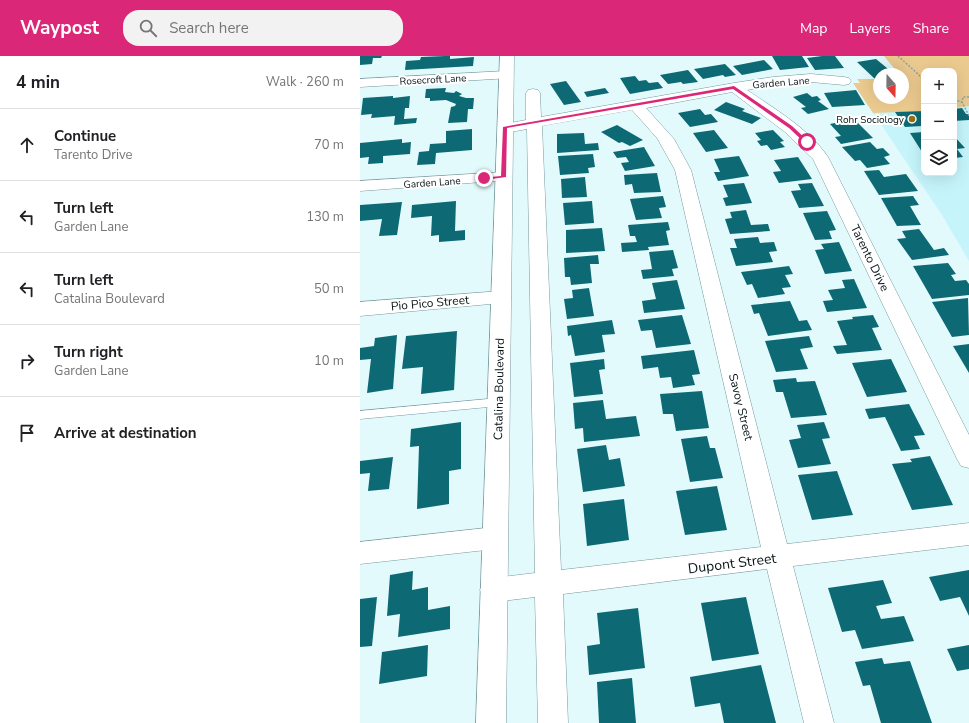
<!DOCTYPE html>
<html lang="en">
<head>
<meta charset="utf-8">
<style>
  :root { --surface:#fff; --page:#f2f2f2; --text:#202124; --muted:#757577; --line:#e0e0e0; --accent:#db2777 }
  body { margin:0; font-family:"Nunito Sans",sans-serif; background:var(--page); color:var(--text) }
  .controls { position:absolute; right:12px; top:12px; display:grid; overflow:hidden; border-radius:8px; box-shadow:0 4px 16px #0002 }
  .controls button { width:36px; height:36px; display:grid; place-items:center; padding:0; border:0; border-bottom:1px solid var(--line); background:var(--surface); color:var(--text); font:20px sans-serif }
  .compass { position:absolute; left:513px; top:12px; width:36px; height:36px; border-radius:50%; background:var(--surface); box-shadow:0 4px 16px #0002; rotate:160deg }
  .stop { position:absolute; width:12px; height:12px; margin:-9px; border:3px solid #db2777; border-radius:50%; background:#fff }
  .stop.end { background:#db2777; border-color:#fff; box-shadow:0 1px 4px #0008 }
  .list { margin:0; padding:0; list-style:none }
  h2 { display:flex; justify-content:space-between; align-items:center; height:52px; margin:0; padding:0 16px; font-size:17px }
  h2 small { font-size:13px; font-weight:400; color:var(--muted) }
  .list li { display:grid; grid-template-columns:26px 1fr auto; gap:12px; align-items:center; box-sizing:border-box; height:72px; padding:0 16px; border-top:1px solid var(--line) }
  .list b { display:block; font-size:15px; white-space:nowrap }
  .list p { margin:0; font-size:13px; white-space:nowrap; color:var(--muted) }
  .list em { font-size:13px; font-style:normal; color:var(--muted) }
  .icon { flex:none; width:22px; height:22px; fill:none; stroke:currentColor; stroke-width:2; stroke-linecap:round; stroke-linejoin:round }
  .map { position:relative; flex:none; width:609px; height:667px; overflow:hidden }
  header { display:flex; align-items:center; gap:24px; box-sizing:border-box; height:56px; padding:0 20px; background:var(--accent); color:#fff }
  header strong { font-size:19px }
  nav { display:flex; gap:22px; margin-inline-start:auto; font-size:14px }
  .search { width:280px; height:36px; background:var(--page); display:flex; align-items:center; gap:10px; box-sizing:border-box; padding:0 14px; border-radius:16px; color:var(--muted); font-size:15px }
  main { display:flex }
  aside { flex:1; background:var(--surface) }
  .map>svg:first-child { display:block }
  .built { fill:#c5f5fb; fill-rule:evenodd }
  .green { fill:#ebca8f }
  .building { fill:#0d6a74 }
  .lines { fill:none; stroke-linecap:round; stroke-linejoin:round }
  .lane-casing { stroke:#76999e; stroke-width:1 }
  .street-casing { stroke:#76999e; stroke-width:1 }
  .primary-casing { stroke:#76999e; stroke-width:1 }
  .path { stroke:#8fa2a5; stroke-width:1.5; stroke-dasharray:2 1.5; stroke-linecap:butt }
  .lane { fill:#fff; fill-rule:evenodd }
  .street { fill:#fff; fill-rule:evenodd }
  .primary { fill:#fff; fill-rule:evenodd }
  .route { fill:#db2777 }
  .poi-dot { fill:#966e19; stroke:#fff; stroke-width:1.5 }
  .labels { text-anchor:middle; stroke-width:4; stroke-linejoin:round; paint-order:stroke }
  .far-street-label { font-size:10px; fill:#061315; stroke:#fff }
  .far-poi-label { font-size:10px; fill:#061315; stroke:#fff; text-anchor:end }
  .street-label { font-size:12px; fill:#061315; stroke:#fff }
  .near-street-label { font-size:14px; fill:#061315; stroke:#fff }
</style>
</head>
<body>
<header>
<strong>Waypost</strong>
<div class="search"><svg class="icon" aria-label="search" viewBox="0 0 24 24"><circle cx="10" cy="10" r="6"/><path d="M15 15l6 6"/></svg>Search here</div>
<nav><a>Map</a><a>Layers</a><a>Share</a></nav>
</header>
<main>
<aside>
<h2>4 min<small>Walk · 260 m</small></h2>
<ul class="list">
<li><svg class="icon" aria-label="ahead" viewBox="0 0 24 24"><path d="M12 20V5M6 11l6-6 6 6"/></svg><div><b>Continue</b><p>Tarento Drive</p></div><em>70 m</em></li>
<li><svg class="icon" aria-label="left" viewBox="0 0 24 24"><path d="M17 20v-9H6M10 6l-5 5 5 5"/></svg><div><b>Turn left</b><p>Garden Lane</p></div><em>130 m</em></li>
<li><svg class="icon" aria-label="left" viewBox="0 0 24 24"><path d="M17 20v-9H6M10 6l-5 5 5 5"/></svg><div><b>Turn left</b><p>Catalina Boulevard</p></div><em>50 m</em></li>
<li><svg class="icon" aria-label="right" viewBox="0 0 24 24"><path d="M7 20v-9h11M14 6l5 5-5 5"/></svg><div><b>Turn right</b><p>Garden Lane</p></div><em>10 m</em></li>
<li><svg class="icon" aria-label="arrive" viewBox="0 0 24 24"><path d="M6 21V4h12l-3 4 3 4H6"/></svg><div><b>Arrive at destination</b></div></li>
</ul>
</aside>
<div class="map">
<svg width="609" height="667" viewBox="0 0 609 667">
  <rect width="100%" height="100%" fill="#e3fafd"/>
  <path class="built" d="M524 0H609V205L582 159 493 27 519 42H543V18H539ZM564 15H594V117H564Z"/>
  <path class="green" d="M524 0H609V50L594 52V15H564V55L513 57 493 27H500L497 23H519V42H543V18H539Z"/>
  <path class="building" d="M0 0H22L21 2H13L12 8 0 9Z
    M85 0H90V3L114 1 113 10 45 14 46 5 60 4 61 1Z
    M412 0H442L449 11 420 14Z
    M462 0H475L484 12 455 14 447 2Z
    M516 3 533 17 519 18V22L515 23 497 6Z
    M404 4 413 13 382 19 373 10Z
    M365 8 376 19 365 21 363 19 343 23 334 13Z
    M328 14 338 26 323 28 321 26 308 28 300 19Z
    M275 20 279 25 286 24 289 27 298 26 303 32 270 38 260 22Z
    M206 25 221 46 204 49 190 28Z
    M86 32 85 36 94 37 96 35 102 38 99 40 106 42H114L113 53H108L107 66 88 67 91 51 95 50 96 48 86 44 70 45V42H65L66 33Z
    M245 32 249 37 227 41 224 36Z
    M496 34 505 49 472 51 464 37Z
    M447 37 452 41 457 40 461 44 458 45 469 53 448 58 441 52 446 51 433 41Z
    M33 40V42L50 40 49 52H45L44 63 57 62 56 67 34 69 35 60 11 62 12 58 1 59 3 42Z
    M366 46 385 53 382 55 401 62 392 68 354 54Z
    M602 52 606 58H609V64L594 65V53Z
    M340 53 345 59 351 58 358 66 330 71 318 57Z
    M564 55V73L562 70 545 71 535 56Z
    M494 63 513 82 481 88 475 81 481 80 470 68Z
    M257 69 283 84 270 90 262 86 259 87 241 76Z
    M112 73V94L76 97 75 108 57 109 59 96 69 95 70 88 86 87V75Z
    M354 74 368 92 346 96 333 77Z
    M413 74 424 85 420 86 425 91 411 94 407 89 401 90 397 85 401 84 395 77Z
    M564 76V96H562L550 77Z
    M224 77 225 88 238 87 239 94 197 97V78Z
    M594 80 605 92 597 93 603 101 594 102Z
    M42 83V87L51 86 50 98 23 100V107L8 108 9 101 0 102V87Z
    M510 86 517 93 523 92 530 99 524 101 530 108 507 112 500 104 495 105 482 91Z
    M284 91 295 110 265 115 261 107 269 106 266 101 257 102 253 96Z
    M233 98 235 111 228 112 229 117 200 119 198 100Z
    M379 100 389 120 358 125 354 116H360L354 103Z
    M438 101 452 123 419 127 413 116 421 115 414 104Z
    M519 114 524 121 546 118 558 135 519 139 504 115Z
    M297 117 301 136 274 137 272 128 265 129 264 119Z
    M225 121 227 141 202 142 201 123Z
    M384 127 392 147 366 150 363 142 368 141 363 129Z
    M452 127 464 150 439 152 431 135 441 134 438 128Z
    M303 140 306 151 299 152 302 162 276 164 270 143Z
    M553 140 559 149 550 150 561 169 537 170 521 142Z
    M96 145 95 175 105 174V184L79 186V179L71 180 72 160 51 162 52 149Z
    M232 145 234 167 205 169 203 147Z
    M42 146 37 179 19 180 22 163 0 165V149Z
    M386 154 391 169 408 168 410 175 370 178 365 163 372 162 370 156Z
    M467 155 476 174 469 175 472 183 455 184 443 157Z
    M308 166 310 174 306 175 309 189 288 191 289 194 262 196 261 187 277 186 275 180H270L268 169Z
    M242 172 245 195 206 197V174Z
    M559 173 574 194 584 192 589 199 552 204 537 183 546 182 542 175Z
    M398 181 400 187 414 186 417 195 409 196 413 206 376 210 370 192H377L374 183Z
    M479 186 492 215 465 218 455 194 464 193 461 188Z
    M313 194 318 212 312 213 314 220 283 223 281 214 292 213 289 196Z
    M238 199 239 208H230L232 227 211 229 210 221H205L204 202Z
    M588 207 596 218 591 219 595 225 606 224 609 228V239L572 243 553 210Z
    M429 210 433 218 425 219 431 231 422 232 425 238 398 242 392 228 387 229 381 216Z
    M494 223 507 252 467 256 463 245 473 244 468 234 485 232 482 224Z
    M317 224 325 253 284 257 282 245 296 243 292 227Z
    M229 232 234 260 207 263 204 243 213 242 212 234Z
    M608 242 609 279 592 281 572 246Z
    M430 245 439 265 447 264 452 274 408 280 399 257 394 258 391 249Z
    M322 259 331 288 296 292 292 274 281 275 278 264Z
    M513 259 519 271 512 272 522 294 477 298 473 290 487 289 477 265 493 263 492 261Z
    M252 264 255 278 242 279 245 296 215 300 211 279 208 280 207 270Z
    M97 275 94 334 61 338 63 311 42 313 46 280Z
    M37 279 33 333 7 337 11 303 0 304V292L14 290 15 282Z
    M449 280 453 291 440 293 448 313 416 316 405 285Z
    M609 288V317L593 290Z
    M334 294 340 318 332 319 335 329 313 332 311 321 300 322 298 311 283 313 281 300Z
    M244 303 245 313 239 314 243 338 214 341 210 307Z
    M531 303 547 336 507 341 492 307Z
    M436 322 437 326 455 325 467 359 431 362 423 336H416L413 324Z
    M342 335 349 372 316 375 313 358H303L300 338Z
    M243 344 246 363 276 360 280 380 224 386 223 372 215 373 213 347Z
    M549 348 565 379 554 380 560 393 541 395 525 361 509 363 505 353Z
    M101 366V413L89 415V448L57 453 59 390 50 391 51 373Z
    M464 366 470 382 462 383 471 408 438 412 429 384 441 382 437 369Z
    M347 380 350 392H355L363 422 330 426 321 383Z
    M246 389 249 404 260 402 265 430 223 436 217 393Z
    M570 400 593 449 552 454 532 408 552 406 550 403Z
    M33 401 29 433 8 435 10 417 0 418V405Z
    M477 415 493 459 452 464 438 419Z
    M357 430 367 474 325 479 316 435Z
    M264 443 269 484 227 490 223 448Z
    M609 514V560L600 541 580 545 569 521Z
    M53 515 52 534 68 531V554L90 550V573L38 581 40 558 27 560 30 519Z
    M523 524 532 547 516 550 521 563 544 560 554 585 502 593 495 574 482 576 468 532Z
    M17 541 12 590 0 591V543Z
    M386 541 399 598 352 605 341 547Z
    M278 552 285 612 229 619 227 590 240 588 237 557Z
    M68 589 67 620 19 628 22 596Z
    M609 589V613L597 615 587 593Z
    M522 602 524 608 550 605 572 667H521L510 629 503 630 495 606Z
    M401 609 416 667H364L360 647 335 651 330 621Z
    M272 622 276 667H239L237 626Z"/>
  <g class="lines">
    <g class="lane-casing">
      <path id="lane" d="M139 342 143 343 145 346 143 349 139 350 0 363V355Z"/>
    </g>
    <g class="street-casing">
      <path id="street" d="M146 15 151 16 153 19 151 22 0 31V23Z
        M451 18 484 21 489 22 491 25 489 28 484 29 451 26 413 29 387 34C415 53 449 73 468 101L609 379V412L601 410 597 403 453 103 425 76 372 36 286 52 314 83 331 114 427 488 609 467V489L433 510 474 667H444L407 513 203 538 208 667H178L175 541 134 546 124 543 120 534 124 525 134 522 175 517 167 73 145 77 140 75 137 72 140 69 166 64V37L168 34 173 33 178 34 180 37 181 61 374 27 413 21ZM272 54 297 82 315 114 401 491 201 514 182 70Z
        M144 116 150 118 152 121 150 124 0 135V125Z
        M141 235 148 236 151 241 148 246 141 247 0 260V246Z
        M135 471 144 474 148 482 144 490 135 493 0 508V486Z"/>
    </g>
    <g class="primary-casing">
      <path id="primary" d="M140 0H154L146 667H116Z"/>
    </g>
    <path class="path" d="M538 0 558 18 564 25
      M609 41H603L602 46 609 60
      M594 44 602 46"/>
    <use href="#lane" class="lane"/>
    <use href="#street" class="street"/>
    <use href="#primary" class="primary"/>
  </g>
  <path class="route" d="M374 30 432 70 448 85V87H445L429 72 373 33 147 72 146 121 124 124 121 122 141 120 143 71Z"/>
  <circle class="poi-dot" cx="552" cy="63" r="4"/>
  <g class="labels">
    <g class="far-street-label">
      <text transform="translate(73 23) rotate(-3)" y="4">Rosecroft Lane</text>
      <text transform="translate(421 26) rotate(-5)" y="4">Garden Lane</text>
      <text transform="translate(72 126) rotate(-4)" y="4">Garden Lane</text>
    </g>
    <g class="far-poi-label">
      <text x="544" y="67">Rohr Sociology</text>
    </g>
    <g class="street-label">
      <text transform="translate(510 202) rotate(64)" y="4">Tarento Drive</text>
      <text transform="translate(70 247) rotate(-5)" y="4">Pio Pico Street</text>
      <text transform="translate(139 333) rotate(-89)" y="4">Catalina Boulevard</text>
      <text transform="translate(381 351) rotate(76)" y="4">Savoy Street</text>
    </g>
    <g class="near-street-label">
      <text transform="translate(372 507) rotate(-7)" y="5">Dupont Street</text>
    </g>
  </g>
</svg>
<div class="controls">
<button>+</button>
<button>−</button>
<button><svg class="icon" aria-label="layers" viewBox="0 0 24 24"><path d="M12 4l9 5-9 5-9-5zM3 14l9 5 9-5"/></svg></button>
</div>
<svg class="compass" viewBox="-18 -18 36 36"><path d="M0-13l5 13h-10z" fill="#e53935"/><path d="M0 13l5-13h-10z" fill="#757577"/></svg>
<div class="stop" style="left:447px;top:86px"></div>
<div class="stop end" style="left:124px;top:122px"></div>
</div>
</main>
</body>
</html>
